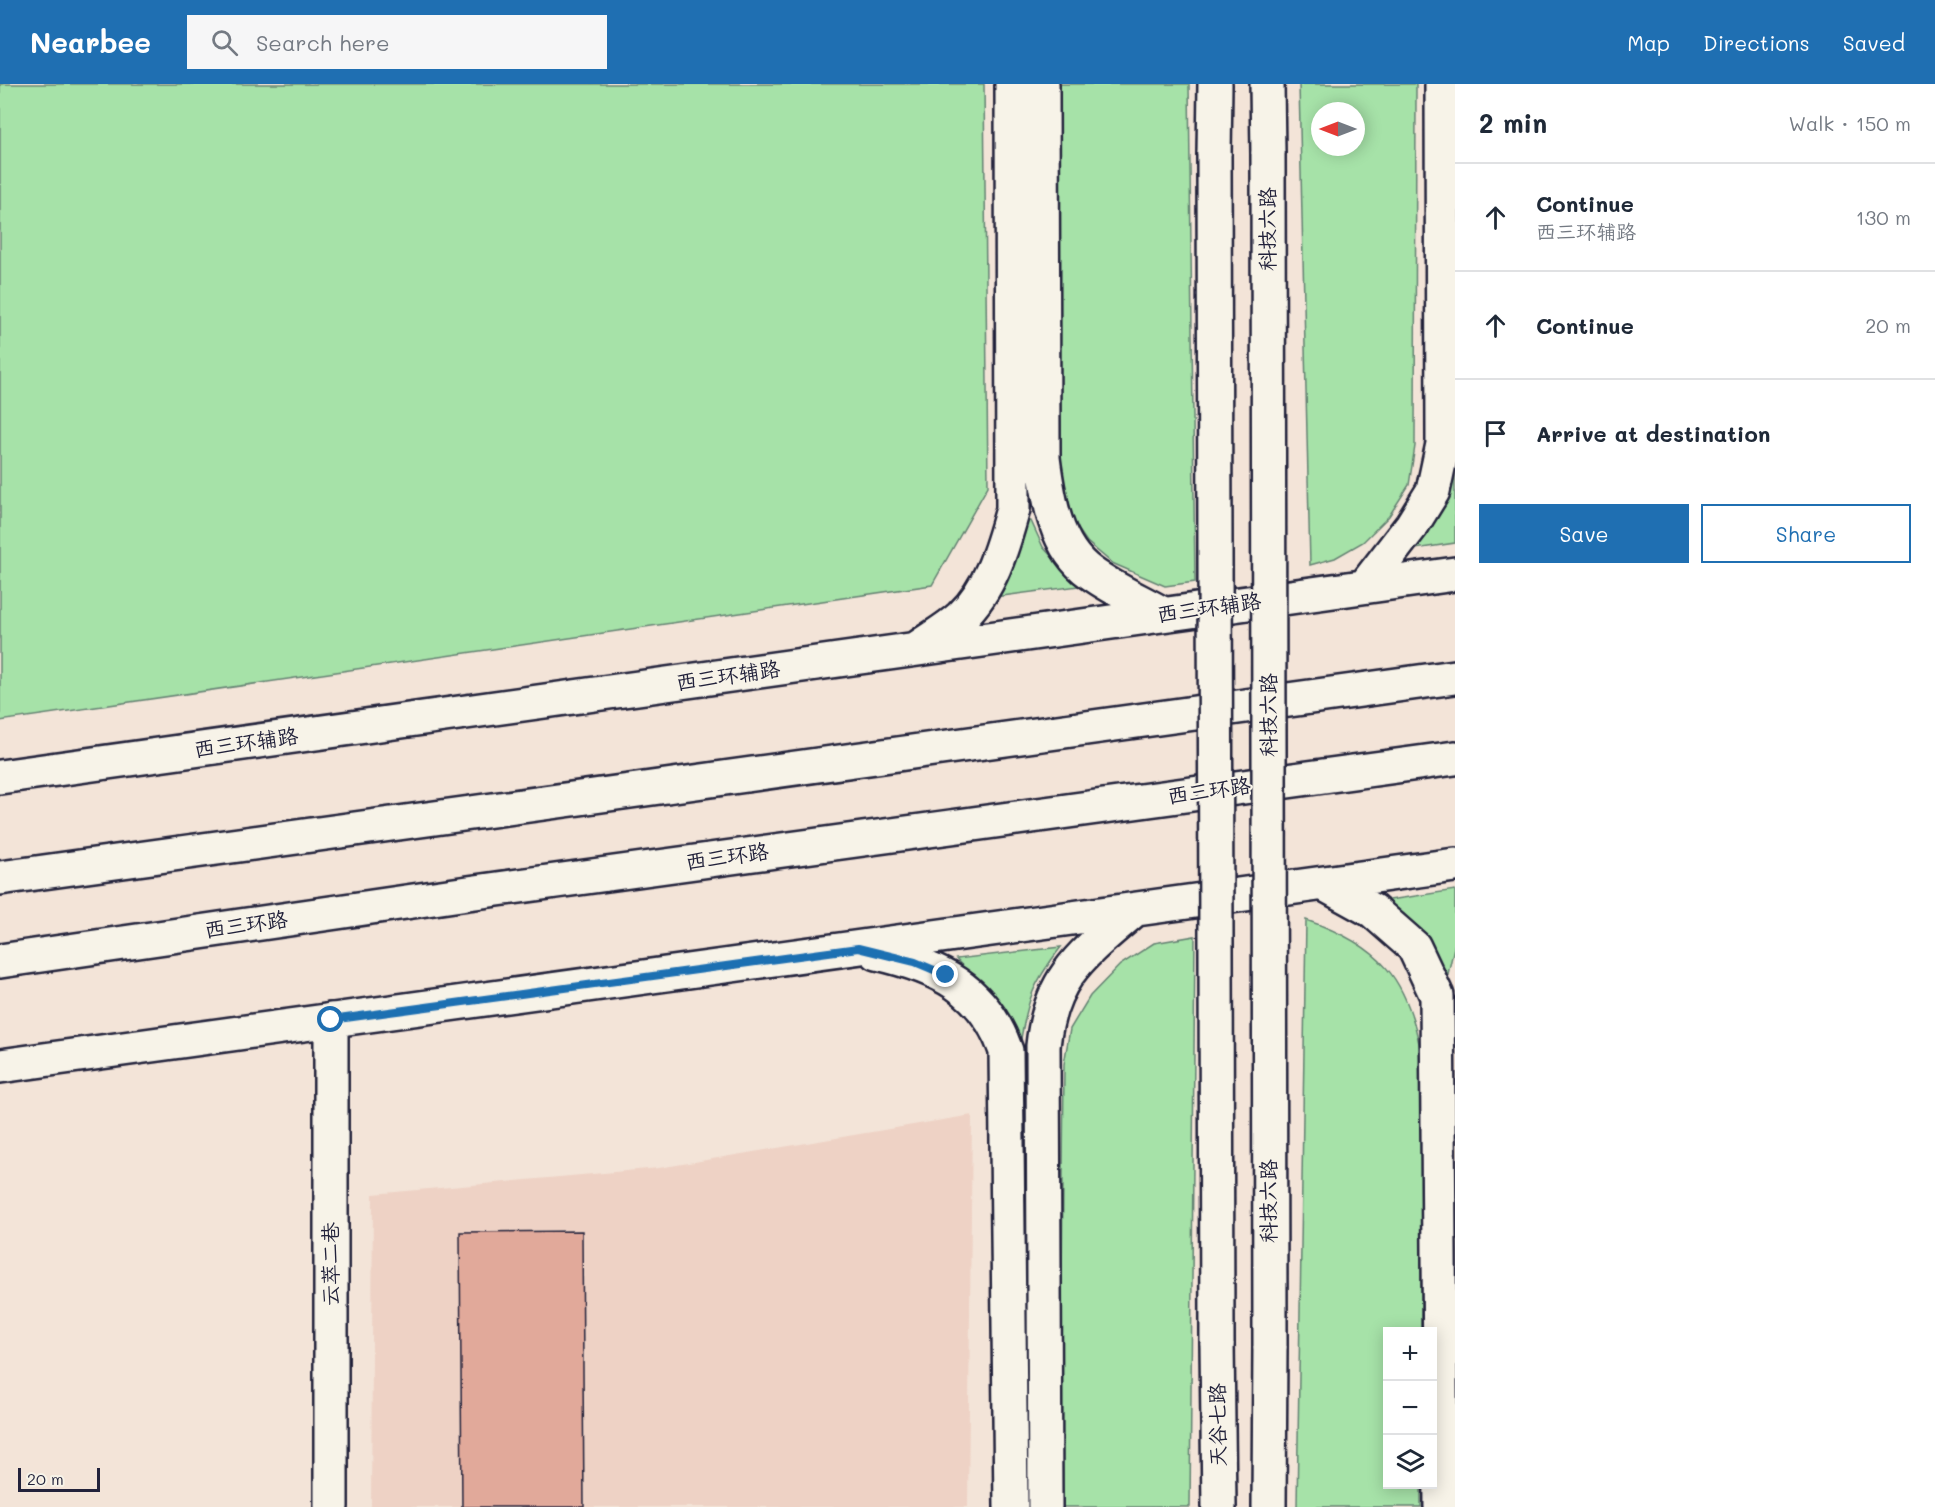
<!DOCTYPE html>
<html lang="en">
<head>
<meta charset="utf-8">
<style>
  :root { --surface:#fff; --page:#f6f6f7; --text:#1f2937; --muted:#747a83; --line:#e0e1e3; --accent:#1f6fb2 }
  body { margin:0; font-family:Mali,"LXGW WenKai TC",sans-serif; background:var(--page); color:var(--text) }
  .controls { position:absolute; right:18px; bottom:18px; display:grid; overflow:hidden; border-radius:0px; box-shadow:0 3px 15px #0003 }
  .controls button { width:54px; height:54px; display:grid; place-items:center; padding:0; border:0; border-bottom:2px solid var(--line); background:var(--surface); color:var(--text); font:30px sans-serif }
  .compass { position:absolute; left:1311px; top:18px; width:54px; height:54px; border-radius:50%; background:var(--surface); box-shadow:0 3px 15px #0003; rotate:270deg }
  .scale { position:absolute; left:18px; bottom:15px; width:82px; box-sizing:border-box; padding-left:6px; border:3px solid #22223b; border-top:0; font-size:16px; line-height:21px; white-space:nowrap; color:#22223b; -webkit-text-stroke:4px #f7f3e8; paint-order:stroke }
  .stop { position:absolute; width:18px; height:18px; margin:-14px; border:4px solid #1f6fb2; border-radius:50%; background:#fff }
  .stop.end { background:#1f6fb2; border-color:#fff; box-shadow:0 2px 6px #0008 }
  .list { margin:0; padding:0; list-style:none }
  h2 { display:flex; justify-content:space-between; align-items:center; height:78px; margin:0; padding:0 24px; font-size:26px }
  h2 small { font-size:20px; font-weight:400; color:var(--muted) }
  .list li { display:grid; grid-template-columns:39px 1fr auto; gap:18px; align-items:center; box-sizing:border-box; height:108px; padding:0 24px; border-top:2px solid var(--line) }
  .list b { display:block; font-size:22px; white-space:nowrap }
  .list p { margin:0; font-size:20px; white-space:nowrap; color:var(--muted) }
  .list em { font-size:20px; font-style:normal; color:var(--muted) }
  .actions { display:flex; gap:12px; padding:18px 24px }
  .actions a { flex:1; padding:14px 0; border:2px solid var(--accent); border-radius:0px; text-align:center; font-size:21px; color:var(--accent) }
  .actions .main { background:var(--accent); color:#fff }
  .icon { flex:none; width:33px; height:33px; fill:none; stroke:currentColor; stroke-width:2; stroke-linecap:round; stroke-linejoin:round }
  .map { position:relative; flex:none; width:1455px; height:1423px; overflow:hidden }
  header { display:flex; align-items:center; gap:36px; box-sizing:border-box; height:84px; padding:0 30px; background:var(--accent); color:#fff }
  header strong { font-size:28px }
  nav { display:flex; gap:33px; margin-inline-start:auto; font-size:21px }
  .search { width:420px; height:54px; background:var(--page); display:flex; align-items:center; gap:15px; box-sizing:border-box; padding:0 21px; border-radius:0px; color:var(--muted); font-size:22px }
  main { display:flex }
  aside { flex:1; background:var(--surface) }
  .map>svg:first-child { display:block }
  .built { fill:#eed2c5 }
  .green { fill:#a6e2a8; stroke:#648272; stroke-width:1.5; fill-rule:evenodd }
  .building { fill:#e1a99a; stroke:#22223b; stroke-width:1.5 }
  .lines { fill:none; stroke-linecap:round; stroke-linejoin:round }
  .tertiary-casing { stroke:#22223b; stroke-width:38 }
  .secondary-casing { stroke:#22223b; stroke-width:38 }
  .trunk-casing { stroke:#22223b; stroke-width:38 }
  .tertiary { stroke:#f7f3e8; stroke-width:33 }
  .secondary { stroke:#f7f3e8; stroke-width:33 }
  .trunk { stroke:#f7f3e8; stroke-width:33 }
  .secondary-bridge-casing { stroke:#22223b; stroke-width:38; stroke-linecap:butt }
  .secondary-bridge { stroke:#f7f3e8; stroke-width:33 }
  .route { stroke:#1f6fb2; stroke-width:8 }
  .labels { text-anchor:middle; stroke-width:4.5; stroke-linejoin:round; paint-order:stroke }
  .street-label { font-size:21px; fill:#22223b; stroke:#f7f3e8 }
</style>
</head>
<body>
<header>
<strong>Nearbee</strong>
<div class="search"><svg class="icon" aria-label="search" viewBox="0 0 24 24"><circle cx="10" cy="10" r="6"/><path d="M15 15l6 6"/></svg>Search here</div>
<nav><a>Map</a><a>Directions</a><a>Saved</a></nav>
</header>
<main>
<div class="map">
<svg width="1455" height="1423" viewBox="0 0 1455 1423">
  <rect width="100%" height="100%" fill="#f3e4d8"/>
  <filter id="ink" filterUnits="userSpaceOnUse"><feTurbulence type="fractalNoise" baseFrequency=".0167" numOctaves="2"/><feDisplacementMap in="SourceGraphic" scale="12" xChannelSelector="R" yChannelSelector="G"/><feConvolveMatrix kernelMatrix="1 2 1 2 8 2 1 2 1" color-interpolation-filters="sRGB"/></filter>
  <g filter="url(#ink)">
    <path class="built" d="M972 1031 968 1423H371L373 1110 659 1084Z"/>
    <path class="green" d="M0 0H984L988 402 932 501 0 637Z
      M1054 0H1189L1195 498 1165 502 1112 479 1087 458 1071 435 1060 410Z
      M1299 0H1416L1415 362 1409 401 1389 432 1363 458 1335 474 1310 481ZM1320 27H1356V63H1320Z
      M1455 379V459L1415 465 1432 443Z
      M1021 437H1031L1043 463 1079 502 994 513Z
      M1455 806V859L1448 890 1404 830 1383 817Z
      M1306 836C1380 861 1408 894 1421 970V1247L1388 1248V1400L1421 1401V1423H1297Z
      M1195 852 1190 1423H1060L1064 980 1070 945 1090 912 1120 881 1154 859Z
      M1061 863C1032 901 1028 914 1020 960L976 897 956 875Z"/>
    <path class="building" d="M582 1147 584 1423H462L460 1148Z"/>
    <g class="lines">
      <g class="tertiary-casing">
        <path id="tertiary" d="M331 936V1423"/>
      </g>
      <g class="secondary-casing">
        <path id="secondary" d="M1042 0 1043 374C1048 413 1055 464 1091 489 1113 505 1140 517 1163 530
          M1267 0 1268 70
          M1214 71 1215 0
          M1365 502 1412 441 1433 407 1443 360 1442 0
          M919 563C933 553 949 544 961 533 991 504 1002 465 1013 425L1012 0
          M0 693 1455 490
          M1326 801 1373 827 1414 863 1437 912 1441 1423
          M877 869C938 883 984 904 1006 967L1011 1423
          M0 982 1455 781
          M1217 1259 1219 1423
          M1045 1423 1043 962C1050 892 1083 870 1133 827
          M1269 1423 1270 1262"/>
      </g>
      <g class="trunk-casing">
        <path id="trunk" d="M0 794 1455 593
          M0 877 468 809 1455 674"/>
      </g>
      <use href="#tertiary" class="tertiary"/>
      <use href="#secondary" class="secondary"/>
      <use href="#trunk" class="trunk"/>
      <g class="secondary-bridge-casing">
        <path id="secondary-bridge" d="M1268 70 1270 1262
          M1214 71 1217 1259"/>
      </g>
      <use href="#secondary-bridge" class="secondary-bridge"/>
    </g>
  </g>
  <g class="lines" filter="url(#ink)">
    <path class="route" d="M331 936 858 864 915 878 946 891"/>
  </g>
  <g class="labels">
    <g class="street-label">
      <text transform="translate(1268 145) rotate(-90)" y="7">科技六路</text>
      <text transform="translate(1209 524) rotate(-8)" y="7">西三环辅路</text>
      <text transform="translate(728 592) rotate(-8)" y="7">西三环辅路</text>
      <text transform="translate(1269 631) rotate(-90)" y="7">科技六路</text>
      <text transform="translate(246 659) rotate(-8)" y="7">西三环辅路</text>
      <text transform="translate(1209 707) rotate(-8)" y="7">西三环路</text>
      <text transform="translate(727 773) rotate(-8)" y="7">西三环路</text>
      <text transform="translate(246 841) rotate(-8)" y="7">西三环路</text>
      <text transform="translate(1269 1117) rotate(-90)" y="7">科技六路</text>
      <text transform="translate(331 1180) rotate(-90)" y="7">云萃二巷</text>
      <text transform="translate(1218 1341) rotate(-91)" y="7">天谷七路</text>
    </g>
  </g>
</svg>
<div class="controls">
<button>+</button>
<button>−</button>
<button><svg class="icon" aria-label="layers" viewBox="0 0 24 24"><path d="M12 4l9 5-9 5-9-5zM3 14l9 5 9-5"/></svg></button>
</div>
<svg class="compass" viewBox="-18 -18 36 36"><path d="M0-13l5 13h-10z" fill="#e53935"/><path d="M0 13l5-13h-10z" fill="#747a83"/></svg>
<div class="scale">20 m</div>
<div class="stop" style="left:331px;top:936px"></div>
<div class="stop end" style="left:946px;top:891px"></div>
</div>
<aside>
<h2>2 min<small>Walk · 150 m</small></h2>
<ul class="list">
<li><svg class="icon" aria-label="ahead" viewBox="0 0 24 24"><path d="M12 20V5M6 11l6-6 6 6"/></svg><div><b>Continue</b><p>西三环辅路</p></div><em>130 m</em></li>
<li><svg class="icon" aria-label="ahead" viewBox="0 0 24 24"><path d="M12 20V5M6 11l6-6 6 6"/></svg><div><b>Continue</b></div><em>20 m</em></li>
<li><svg class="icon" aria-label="arrive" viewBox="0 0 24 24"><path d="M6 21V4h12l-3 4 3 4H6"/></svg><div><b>Arrive at destination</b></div></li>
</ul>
<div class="actions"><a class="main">Save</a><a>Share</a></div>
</aside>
</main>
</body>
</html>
